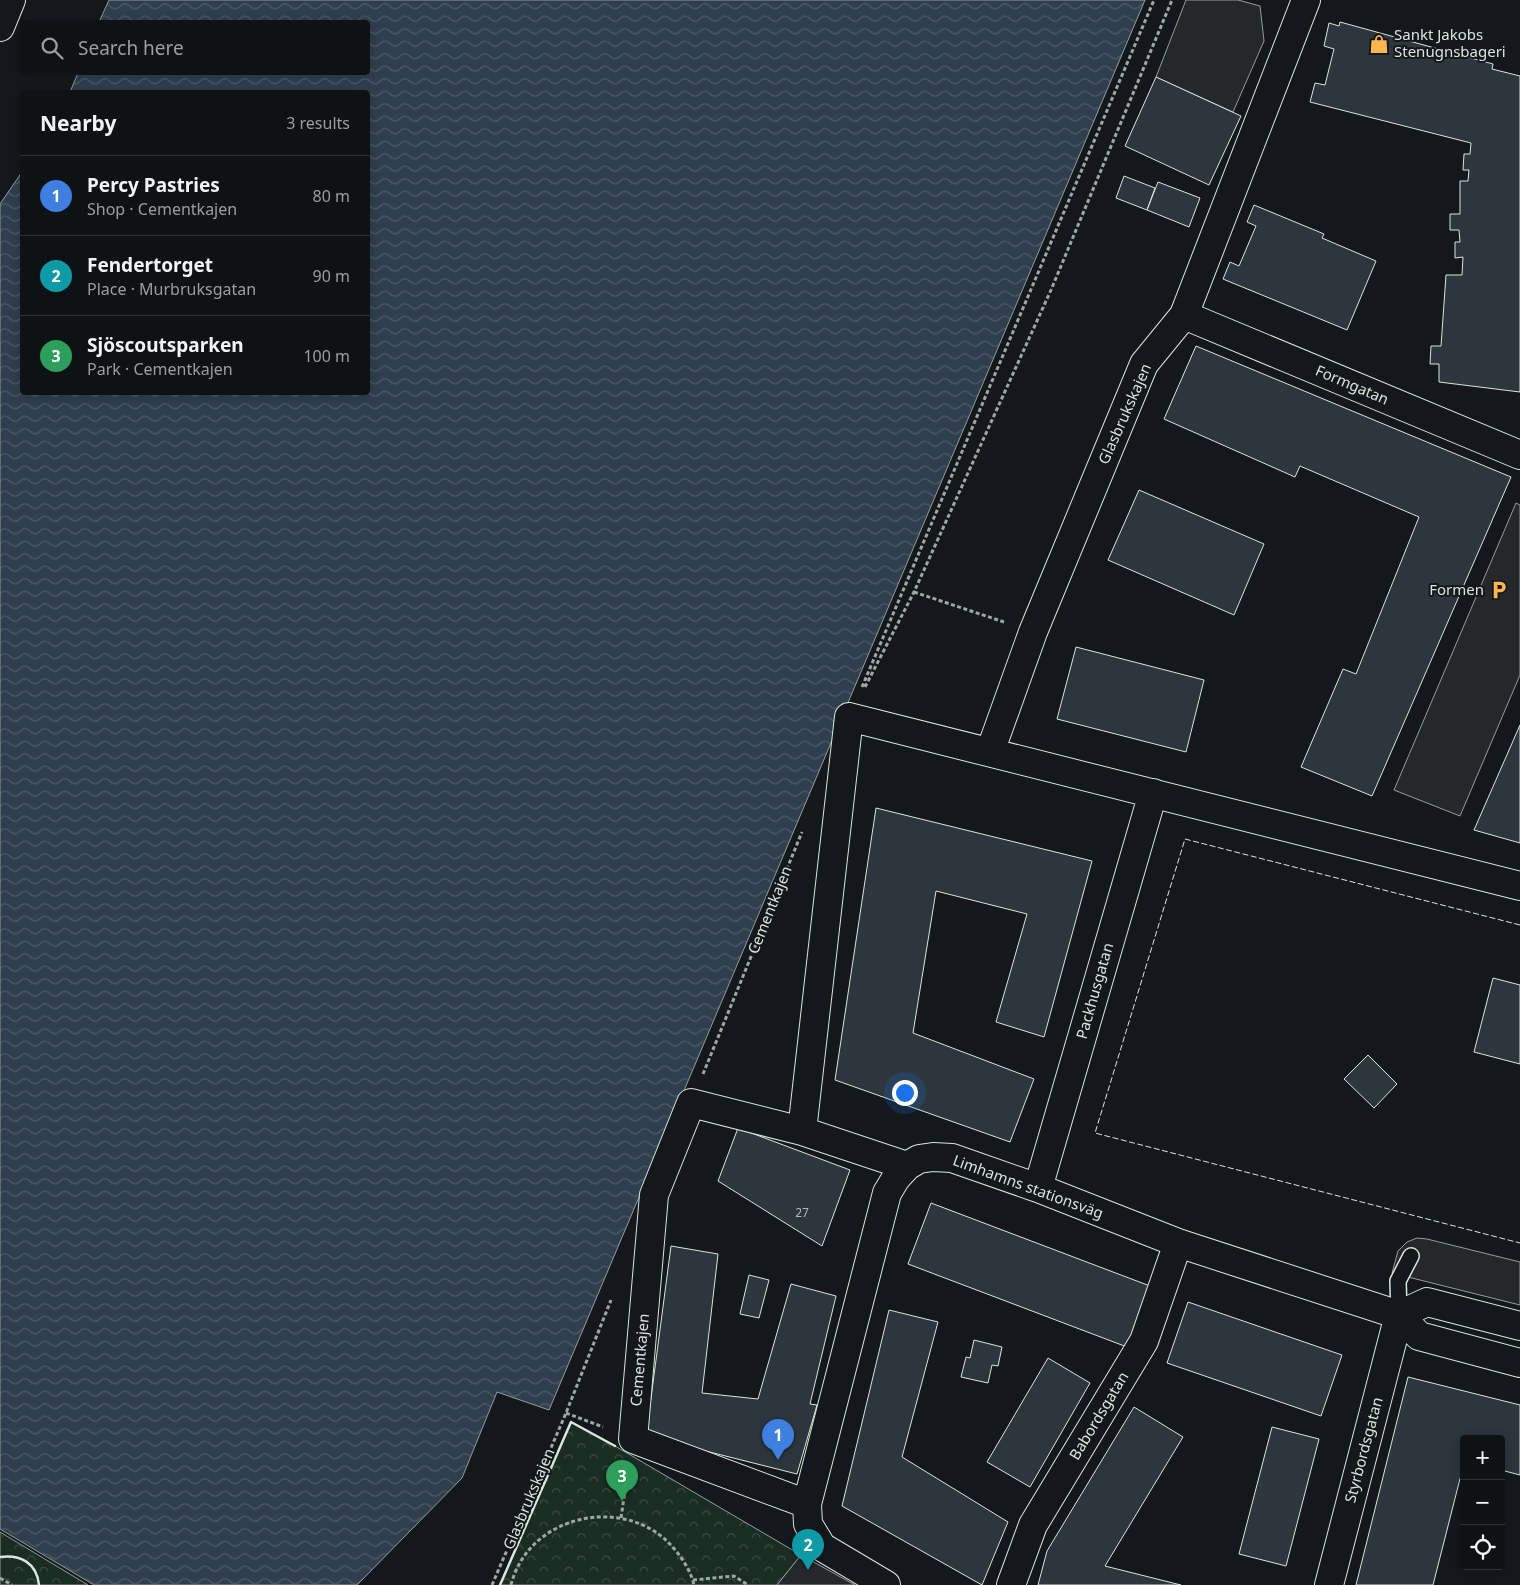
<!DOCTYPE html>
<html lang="en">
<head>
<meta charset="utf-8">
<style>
  :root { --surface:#0f1215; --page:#1d2022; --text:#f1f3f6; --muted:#9b9ea0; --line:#2f3234; --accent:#ffb74d }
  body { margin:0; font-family:"Noto Sans",sans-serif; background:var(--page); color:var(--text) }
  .controls { position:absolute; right:15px; bottom:15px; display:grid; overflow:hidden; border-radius:5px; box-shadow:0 2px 12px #0003 }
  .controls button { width:45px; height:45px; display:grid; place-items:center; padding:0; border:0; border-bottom:1px solid var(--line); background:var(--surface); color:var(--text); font:25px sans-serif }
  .you { position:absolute; left:904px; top:1092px; width:18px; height:18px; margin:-12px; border:4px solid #fff; border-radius:50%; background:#1a73e8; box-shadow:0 0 0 8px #1a73e833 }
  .badge { display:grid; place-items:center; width:32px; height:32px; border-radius:50%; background:var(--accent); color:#fff; font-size:16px; font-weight:700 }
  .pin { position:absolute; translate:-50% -41px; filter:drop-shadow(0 1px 2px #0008) }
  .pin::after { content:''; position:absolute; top:26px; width:18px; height:15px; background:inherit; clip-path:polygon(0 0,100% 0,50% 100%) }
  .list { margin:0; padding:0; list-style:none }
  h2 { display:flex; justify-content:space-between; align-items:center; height:65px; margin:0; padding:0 20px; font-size:21px }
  h2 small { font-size:16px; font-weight:400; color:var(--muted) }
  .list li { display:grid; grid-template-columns:32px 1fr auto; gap:15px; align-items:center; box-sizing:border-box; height:80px; padding:0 20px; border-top:1px solid var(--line) }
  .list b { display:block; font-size:19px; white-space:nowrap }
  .list p { margin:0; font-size:16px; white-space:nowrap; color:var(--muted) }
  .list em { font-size:16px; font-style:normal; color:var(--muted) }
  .icon { flex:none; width:28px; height:28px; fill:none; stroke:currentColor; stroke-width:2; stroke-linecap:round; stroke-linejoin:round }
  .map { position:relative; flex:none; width:1520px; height:1585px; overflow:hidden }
  .search { position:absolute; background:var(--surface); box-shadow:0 2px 12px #0003; left:20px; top:20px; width:350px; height:55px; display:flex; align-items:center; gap:12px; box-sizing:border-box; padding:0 18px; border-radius:5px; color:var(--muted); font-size:19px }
  .panel { position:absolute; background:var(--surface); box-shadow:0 2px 12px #0003; left:20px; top:90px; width:350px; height:305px; border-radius:5px }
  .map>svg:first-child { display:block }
  .park { fill:url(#park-crowns); stroke:#939e99 }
  .parking { fill:#24282b; stroke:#939e99 }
  .water { fill:url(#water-waves); stroke:#939e99 }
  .building { fill:#2c363c; stroke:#d8e6dc }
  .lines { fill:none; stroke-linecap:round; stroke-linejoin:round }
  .service-casing { stroke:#d8e6dc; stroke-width:18 }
  .minor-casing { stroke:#d8e6dc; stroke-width:30 }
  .path { stroke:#9da8a2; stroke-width:3; stroke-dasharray:4 2.5; stroke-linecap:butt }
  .service { stroke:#14181c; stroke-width:15 }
  .minor { stroke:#14181c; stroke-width:28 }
  .fence { stroke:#d8e6dc; stroke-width:1; stroke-dasharray:6 2.5; stroke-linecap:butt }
  .wall { stroke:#d8e6dc; stroke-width:2.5 }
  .labels { text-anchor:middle; stroke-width:4; stroke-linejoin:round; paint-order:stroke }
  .number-label { font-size:12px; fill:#adbab4 }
  .poi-label { font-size:15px; fill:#d8e6dc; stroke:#14181c; text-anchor:start }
  .street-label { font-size:15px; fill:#d8e6dc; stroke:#14181c }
</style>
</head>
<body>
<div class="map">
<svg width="1520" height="1585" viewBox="0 0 1520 1585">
  <defs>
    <pattern id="park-crowns" width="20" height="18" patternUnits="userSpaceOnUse" patternTransform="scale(1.25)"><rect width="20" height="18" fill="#1a2d24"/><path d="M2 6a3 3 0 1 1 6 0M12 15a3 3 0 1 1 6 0" fill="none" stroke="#3b4b43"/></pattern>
    <pattern id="water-waves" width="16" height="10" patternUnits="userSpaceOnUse" patternTransform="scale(1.25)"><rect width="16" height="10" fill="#2f3f4d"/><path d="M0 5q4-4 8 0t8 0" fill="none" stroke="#4c5b66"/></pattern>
  </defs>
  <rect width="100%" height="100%" fill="#14181c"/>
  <path class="park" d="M571 1422 615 1446 801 1555 777 1585H500Z
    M0 1532 88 1585H0Z"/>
  <path class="parking" d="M1186 0H1238L1260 6 1264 41 1233 112 1156 77Z
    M1516 503 1520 505V675L1460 816 1394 790Z
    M1417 1238 1427 1239 1520 1262V1305L1392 1273 1398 1251 1407 1242Z
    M801 1555 855 1585H777Z"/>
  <path class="water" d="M109 0H1145L549 1410 497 1392 462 1478 357 1585H94L0 1529V204L22 172V392H368V92H70L78 73 368 72V22H99Z"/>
  <path class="building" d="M1340 22 1493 64 1492 69 1520 76V392L1439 382V364H1430L1431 346H1441L1446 275H1462L1463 257 1455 258V242H1460L1459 230H1450V214H1460V181H1468L1469 170H1463L1464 154H1470L1471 143 1310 102 1315 83 1325 85 1334 49 1324 46 1329 23 1339 26Z
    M1156 77 1241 116 1209 185 1125 146Z
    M1124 176 1155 188 1147 210 1116 198Z
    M1158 182 1200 198 1189 227 1147 210Z
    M1254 205 1324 234 1322 238 1376 261 1347 330 1223 279 1230 262 1239 266 1256 226 1247 222Z
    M1196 346 1511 477 1372 796 1301 767 1343 669 1356 674 1419 517 1300 466 1295 477 1164 419Z
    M1139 490 1264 544 1234 615 1108 560Z
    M1076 647 1204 680 1186 752 1057 719Z
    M1520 725V843L1474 830Z
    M876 808 1092 861 1044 1037 996 1022 1027 914 936 891 913 1033 1034 1079 1010 1142 835 1080Z
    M1493 978 1520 985V1064L1474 1052Z
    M1368 1055 1397 1084 1374 1108 1344 1079Z
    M738 1128 850 1170 822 1246 718 1181Z
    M931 1203 1150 1286 1127 1347 908 1264Z
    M671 1246 718 1254 702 1393 758 1399 791 1284 836 1296 810 1404 817 1405 797 1474 646 1436Z
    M749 1275 769 1280 759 1318 740 1314Z
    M1188 1302 1342 1355 1321 1416 1167 1363Z
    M889 1310 938 1322 902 1457 1008 1522 982 1585 842 1506Z
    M974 1340 1002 1347 998 1366 992 1365 988 1383 961 1377 966 1357 970 1358Z
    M1048 1358 1090 1383 1030 1487 987 1462Z
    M1408 1377 1520 1405V1475L1501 1470V1439H1464V1463L1433 1585H1356Z
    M1134 1407 1183 1437 1105 1566 1181 1585H1038L1047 1551Z
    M1272 1427 1319 1439 1286 1566 1239 1554Z"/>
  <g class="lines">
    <g class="service-casing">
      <path id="service" d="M1399 1315 1398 1281 1411 1256"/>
    </g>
    <g class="minor-casing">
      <path id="minor" d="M0 27 11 0
        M1184 315 1520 455
        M990 752 1033 632 1144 364 1184 315 1306 0
        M802 1131 907 1166
        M1038 1188 1153 793
        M807 1504 633 1439 654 1195 691 1103 802 1131 849 717 1520 886
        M886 1585 822 1547 808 1524 807 1504 887 1193 896 1178 907 1166 919 1159 933 1157 952 1158 1038 1188 1178 1243 1399 1315 1419 1336 1520 1363
        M1011 1585 1033 1525 1144 1341 1178 1243
        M1329 1585 1399 1315 1427 1302 1520 1326"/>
    </g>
    <path class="path" d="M914 592 1004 622
      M862 687 1154 0
      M865 687 914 592 1051 290 1172 0
      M703 1074 802 832
      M566 1413 603 1427
      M621 1518 628 1470
      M0 1578 12 1585
      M693 1580 734 1576 748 1585
      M492 1585 566 1413 611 1300
      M511 1585C529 1512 631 1493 676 1551 684 1561 691 1572 694 1585"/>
    <use href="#service" class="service"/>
    <use href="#minor" class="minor"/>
    <path class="fence" d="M1520 925 1185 839 1095 1133 1520 1243"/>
    <path class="wall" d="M0 1557C20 1554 37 1563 39 1585
      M500 1585 571 1422 615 1446"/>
  </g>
  <defs>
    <g id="shop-bare" transform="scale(1.5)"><path d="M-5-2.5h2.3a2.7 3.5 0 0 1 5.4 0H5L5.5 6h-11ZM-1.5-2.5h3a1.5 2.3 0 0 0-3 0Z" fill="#ffb74d" stroke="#14181c" stroke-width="2.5" paint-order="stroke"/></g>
    <g id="parking-bare" transform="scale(1.5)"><path d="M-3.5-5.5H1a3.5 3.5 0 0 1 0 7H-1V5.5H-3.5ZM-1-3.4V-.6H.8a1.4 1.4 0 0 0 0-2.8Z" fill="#ffb74d" stroke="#14181c" stroke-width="2.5" paint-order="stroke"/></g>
  </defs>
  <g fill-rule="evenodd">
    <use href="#shop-bare" x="1379" y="44"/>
    <use href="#parking-bare" x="1499" y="590"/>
  </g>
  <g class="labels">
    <g class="number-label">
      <text x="802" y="1217">27</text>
    </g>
    <g class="poi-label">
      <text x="1394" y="40">Sankt Jakobs<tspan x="1394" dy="17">Stenugnsbageri</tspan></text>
      <text x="1484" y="595" text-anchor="end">Formen</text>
    </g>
    <g class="street-label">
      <text transform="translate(1352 385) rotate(23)" y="5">Formgatan</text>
      <text transform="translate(1125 414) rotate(-66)" y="5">Glasbrukskajen</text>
      <text transform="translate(770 910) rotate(-68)" y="5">Cementkajen</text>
      <text transform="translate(1095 991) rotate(-74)" y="5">Packhusgatan</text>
      <text transform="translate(1028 1187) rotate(20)" y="5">Limhamns stationsväg</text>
      <text transform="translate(640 1360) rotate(-85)" y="5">Cementkajen</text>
      <text transform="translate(1099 1416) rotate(-59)" y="5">Babordsgatan</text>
      <text transform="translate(1364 1450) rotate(-75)" y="5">Styrbordsgatan</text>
      <text transform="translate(529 1499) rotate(-67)" y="5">Glasbrukskajen</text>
    </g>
  </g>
</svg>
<div class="controls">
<button>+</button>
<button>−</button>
<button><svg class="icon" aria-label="locate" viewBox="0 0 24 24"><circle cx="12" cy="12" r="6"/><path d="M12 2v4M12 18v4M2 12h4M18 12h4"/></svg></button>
</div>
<div class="you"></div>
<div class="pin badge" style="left:778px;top:1460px;background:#3f7fe0">1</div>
<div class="pin badge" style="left:808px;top:1570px;background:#0f9aa8">2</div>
<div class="pin badge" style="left:622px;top:1501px;background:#2e9e5b">3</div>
<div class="search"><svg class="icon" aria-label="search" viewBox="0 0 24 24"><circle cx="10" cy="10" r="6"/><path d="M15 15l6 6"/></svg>Search here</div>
<section class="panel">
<h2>Nearby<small>3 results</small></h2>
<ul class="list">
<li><span class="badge" style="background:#3f7fe0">1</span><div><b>Percy Pastries</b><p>Shop · Cementkajen</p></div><em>80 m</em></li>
<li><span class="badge" style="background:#0f9aa8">2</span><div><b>Fendertorget</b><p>Place · Murbruksgatan</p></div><em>90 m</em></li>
<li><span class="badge" style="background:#2e9e5b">3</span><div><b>Sjöscoutsparken</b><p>Park · Cementkajen</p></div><em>100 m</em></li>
</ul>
</section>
</div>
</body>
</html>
